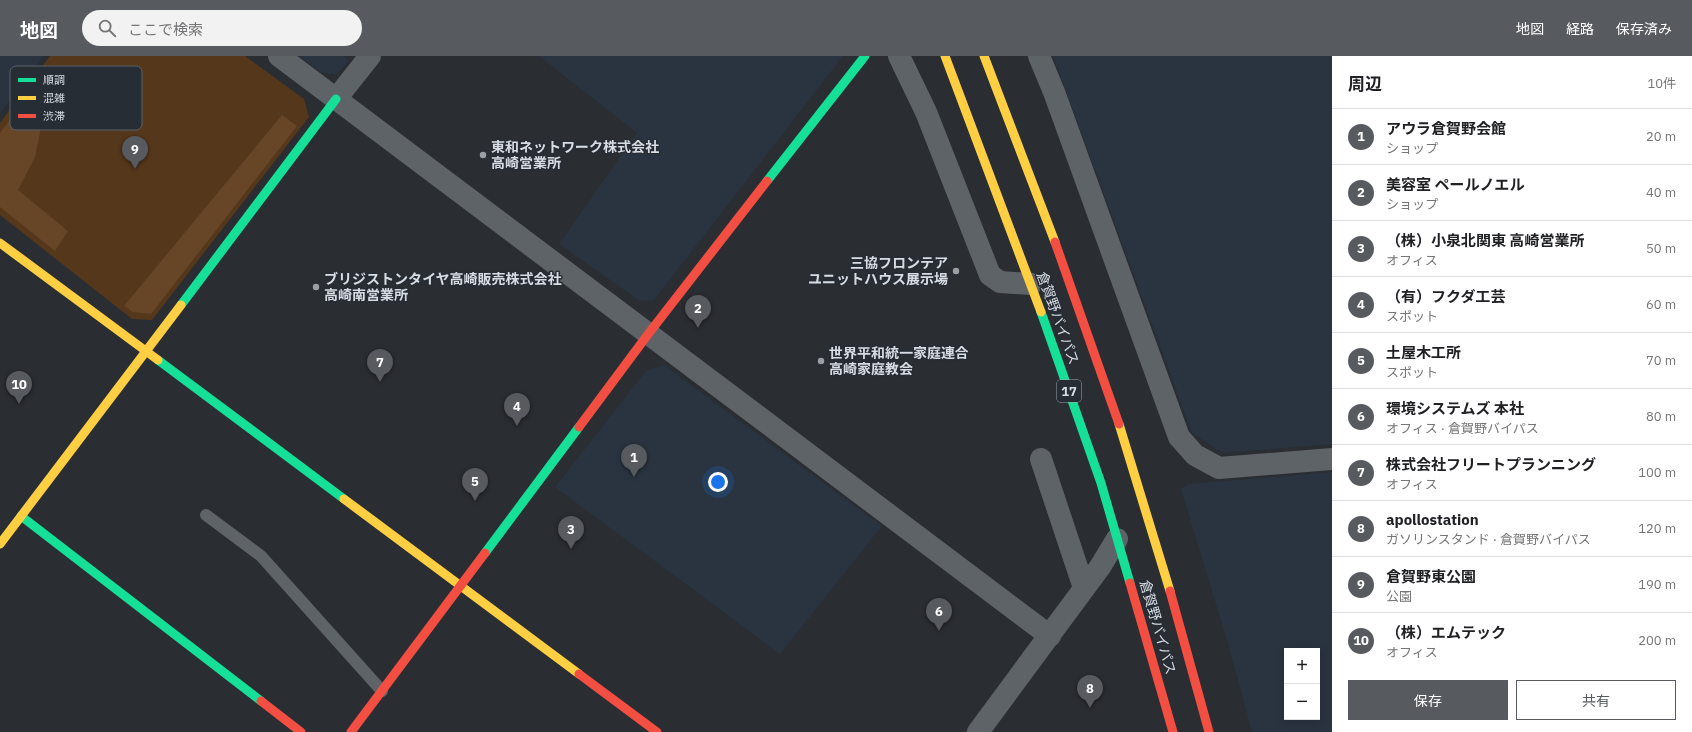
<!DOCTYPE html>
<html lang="ja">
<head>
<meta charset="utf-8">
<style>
  :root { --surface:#fff; --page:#f2f2f2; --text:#202124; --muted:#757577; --line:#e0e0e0; --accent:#575a5e }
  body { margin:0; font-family:"IBM Plex Sans","Noto Sans JP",sans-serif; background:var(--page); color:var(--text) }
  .controls { position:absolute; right:12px; bottom:12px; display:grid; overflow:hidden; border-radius:0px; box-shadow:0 2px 10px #0003 }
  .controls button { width:36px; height:36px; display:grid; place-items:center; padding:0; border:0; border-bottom:1px solid var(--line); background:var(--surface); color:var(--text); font:20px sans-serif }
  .you { position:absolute; left:718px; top:426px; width:14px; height:14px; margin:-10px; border:3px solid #fff; border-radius:50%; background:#1a73e8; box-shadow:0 0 0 6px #1a73e833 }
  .badge { display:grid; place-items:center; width:26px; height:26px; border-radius:50%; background:var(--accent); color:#fff; font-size:13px; font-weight:700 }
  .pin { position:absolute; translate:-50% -33px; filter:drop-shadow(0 1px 2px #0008) }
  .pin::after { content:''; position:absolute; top:21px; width:14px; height:12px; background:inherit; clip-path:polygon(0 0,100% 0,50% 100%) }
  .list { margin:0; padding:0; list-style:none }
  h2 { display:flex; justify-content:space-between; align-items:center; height:52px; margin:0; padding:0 16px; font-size:17px }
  h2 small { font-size:13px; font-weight:400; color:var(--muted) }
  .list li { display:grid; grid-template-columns:26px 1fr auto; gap:12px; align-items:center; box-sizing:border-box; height:56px; padding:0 16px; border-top:1px solid var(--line) }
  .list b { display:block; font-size:15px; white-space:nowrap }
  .list p { margin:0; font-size:13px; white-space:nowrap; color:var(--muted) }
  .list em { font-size:13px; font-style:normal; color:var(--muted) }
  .actions { display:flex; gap:8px; padding:12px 16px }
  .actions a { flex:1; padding:9px 0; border:1px solid var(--accent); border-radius:0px; text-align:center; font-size:14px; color:var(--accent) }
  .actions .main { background:var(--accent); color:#fff }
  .icon { flex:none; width:22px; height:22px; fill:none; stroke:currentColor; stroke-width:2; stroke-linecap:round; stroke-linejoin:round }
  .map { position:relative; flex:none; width:1332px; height:676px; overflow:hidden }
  header { display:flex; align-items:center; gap:24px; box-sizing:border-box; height:56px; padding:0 20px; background:var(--accent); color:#fff }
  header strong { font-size:19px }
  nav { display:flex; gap:22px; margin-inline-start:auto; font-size:14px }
  .search { width:280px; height:36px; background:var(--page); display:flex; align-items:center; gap:10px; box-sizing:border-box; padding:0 14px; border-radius:22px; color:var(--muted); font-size:15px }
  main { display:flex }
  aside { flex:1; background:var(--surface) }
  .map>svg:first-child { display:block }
  .built { fill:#2a3440; fill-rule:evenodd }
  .green { fill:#55371c }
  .forest { fill:#674527 }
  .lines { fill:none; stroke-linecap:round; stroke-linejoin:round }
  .lane { stroke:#5e6368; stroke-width:12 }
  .street { stroke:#5e6368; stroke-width:22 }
  .fast { stroke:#16e098; stroke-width:9 }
  .slow { stroke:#ffcf43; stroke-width:9 }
  .jam { stroke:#f24e42; stroke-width:9 }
  .poi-dot { fill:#9b9fa4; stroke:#262d35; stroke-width:1.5 }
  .labels { text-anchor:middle; stroke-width:3; stroke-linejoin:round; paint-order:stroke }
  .shield { fill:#262d35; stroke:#a3a8ae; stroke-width:1 }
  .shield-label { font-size:13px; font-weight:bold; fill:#d8dce2 }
  .poi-label { font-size:14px; font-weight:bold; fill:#d8dce2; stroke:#262d35; text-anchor:start }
  .street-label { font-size:14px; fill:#d8dce2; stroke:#262d35 }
  .key { fill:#262d35; stroke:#5b6269; stroke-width:1 }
  .key-label { font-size:11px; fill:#d8dce2 }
</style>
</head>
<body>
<header>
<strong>地図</strong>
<div class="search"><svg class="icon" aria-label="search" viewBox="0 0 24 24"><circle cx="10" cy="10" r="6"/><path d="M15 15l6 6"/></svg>ここで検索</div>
<nav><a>地図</a><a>経路</a><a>保存済み</a></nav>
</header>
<main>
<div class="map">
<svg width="1332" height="676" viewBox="0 0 1332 676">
  <rect width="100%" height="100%" fill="#2a2d32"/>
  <path class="built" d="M0 0H43L0 58Z
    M299 0H343L349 5 336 19 321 16Z
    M539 0H843L654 244 640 245 559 188 637 77Z
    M1053 0H1332V388L1223 397 1192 377Z
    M664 309 882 470 780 598 555 431 646 315Z
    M1332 416V676H1252L1229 591 1181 433 1189 428ZM1287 595H1317V661H1287Z"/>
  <path class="green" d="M50 0H245L304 43 309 61 152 264 132 263 0 159V67Z"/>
  <path class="forest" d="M41 22 47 42 35 101 18 134 68 175 55 195 0 151V77Z
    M282 59 297 70 151 258 133 256 124 250Z"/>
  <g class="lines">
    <path class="lane" d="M206 459 261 500 382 635"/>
    <path class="street" d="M279 0 1050 580
      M899 0 926 56 990 219 1000 226 1031 228
      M1039 0 1054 36 1179 381 1195 399 1219 412 1332 403
      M336 43 370 0
      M1041 403 1084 532
      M978 676 1100 511 1117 483"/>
    <path class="fast" d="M767 125 865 0
      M181 249 336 43
      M1041 256 1101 427 1130 527
      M158 304 344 443
      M21 460 261 645
      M485 497 579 371"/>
    <path class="slow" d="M945 0 1041 256
      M984 0 1055 186
      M0 187 158 304
      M1119 368 1170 535
      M344 443 579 618
      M0 488 181 249"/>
    <path class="jam" d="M1055 186 1119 368
      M579 371 649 277 767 125
      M1130 527 1173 676
      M1170 535 1209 676
      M579 618 657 676
      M261 645 301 676
      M351 676 485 497"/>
  </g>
  <g class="poi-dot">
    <circle cx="483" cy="99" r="4"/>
    <circle cx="956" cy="215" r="4"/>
    <circle cx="316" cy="231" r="4"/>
    <circle cx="821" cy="305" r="4"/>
  </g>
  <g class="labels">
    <rect class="shield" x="1057" y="324" width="24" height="22" rx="3"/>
    <g class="shield-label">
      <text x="1069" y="340">17</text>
    </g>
    <g class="poi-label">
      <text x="491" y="96">東和ネットワーク株式会社<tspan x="491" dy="16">高崎営業所</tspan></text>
      <text x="948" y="212" text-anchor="end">三協フロンテア<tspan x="948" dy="16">ユニットハウス展示場</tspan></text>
      <text x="324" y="228">ブリジストンタイヤ高崎販売株式会社<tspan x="324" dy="16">高崎南営業所</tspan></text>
      <text x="829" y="302">世界平和統一家庭連合<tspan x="829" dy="16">高崎家庭教会</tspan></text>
    </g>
    <g class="street-label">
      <text transform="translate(1058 262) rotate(70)" y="5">倉賀野バイパス</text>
      <text transform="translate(1158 571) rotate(74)" y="5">倉賀野バイパス</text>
    </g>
  </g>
  <rect x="10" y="10" width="132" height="64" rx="6" class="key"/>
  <rect x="18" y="22" width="18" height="4" fill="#16e098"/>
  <rect x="18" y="40" width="18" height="4" fill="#ffcf43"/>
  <rect x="18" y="58" width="18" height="4" fill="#f24e42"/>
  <g class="key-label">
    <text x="43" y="28">順調</text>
    <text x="43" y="46">混雑</text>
    <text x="43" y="64">渋滞</text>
  </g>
</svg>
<div class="controls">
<button>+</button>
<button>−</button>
</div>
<div class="you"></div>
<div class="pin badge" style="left:634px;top:421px">1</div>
<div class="pin badge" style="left:698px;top:272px">2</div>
<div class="pin badge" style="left:571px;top:493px">3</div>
<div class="pin badge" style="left:517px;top:370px">4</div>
<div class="pin badge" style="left:475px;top:445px">5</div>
<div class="pin badge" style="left:939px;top:575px">6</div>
<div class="pin badge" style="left:380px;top:326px">7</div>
<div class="pin badge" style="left:1090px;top:652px">8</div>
<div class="pin badge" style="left:135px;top:113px">9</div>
<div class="pin badge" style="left:19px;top:348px">10</div>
</div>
<aside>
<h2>周辺<small>10件</small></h2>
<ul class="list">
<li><span class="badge">1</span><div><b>アウラ倉賀野会館</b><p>ショップ</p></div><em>20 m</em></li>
<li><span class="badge">2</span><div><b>美容室 ペールノエル</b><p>ショップ</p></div><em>40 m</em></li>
<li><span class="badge">3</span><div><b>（株）小泉北関東 高崎営業所</b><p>オフィス</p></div><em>50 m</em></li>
<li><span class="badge">4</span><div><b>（有）フクダ工芸</b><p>スポット</p></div><em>60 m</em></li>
<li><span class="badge">5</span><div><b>土屋木工所</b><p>スポット</p></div><em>70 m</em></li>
<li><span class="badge">6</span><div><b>環境システムズ 本社</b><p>オフィス · 倉賀野バイパス</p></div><em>80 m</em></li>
<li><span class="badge">7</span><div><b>株式会社フリートプランニング</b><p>オフィス</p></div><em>100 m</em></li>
<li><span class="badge">8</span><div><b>apollostation</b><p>ガソリンスタンド · 倉賀野バイパス</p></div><em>120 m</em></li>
<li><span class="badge">9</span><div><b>倉賀野東公園</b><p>公園</p></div><em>190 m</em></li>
<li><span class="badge">10</span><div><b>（株）エムテック</b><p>オフィス</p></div><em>200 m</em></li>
</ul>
<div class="actions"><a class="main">保存</a><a>共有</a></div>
</aside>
</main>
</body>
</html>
